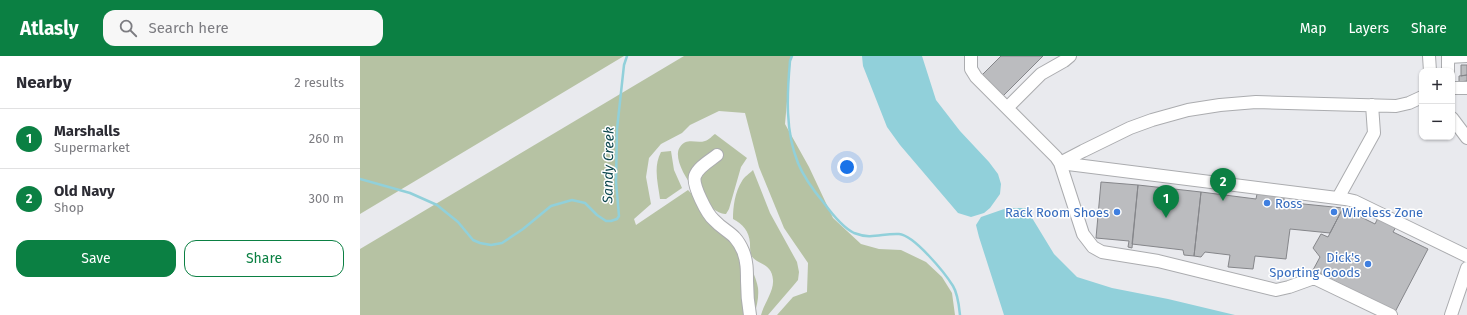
<!DOCTYPE html>
<html lang="en">
<head>
<meta charset="utf-8">
<style>
  :root { --surface:#fff; --page:#f7f7f7; --text:#2b2b33; --muted:#7c7c81; --line:#e1e1e2; --accent:#0b8043 }
  body { margin:0; font-family:"Fira Sans",sans-serif; background:var(--page); color:var(--text) }
  .controls { position:absolute; right:12px; top:12px; display:grid; overflow:hidden; border-radius:8px; box-shadow:0 1px 3px #0004 }
  .controls button { width:36px; height:36px; display:grid; place-items:center; padding:0; border:0; border-bottom:1px solid var(--line); background:var(--surface); color:var(--text); font:20px sans-serif }
  .you { position:absolute; left:487px; top:111px; width:14px; height:14px; margin:-10px; border:3px solid #fff; border-radius:50%; background:#1a73e8; box-shadow:0 0 0 6px #1a73e833 }
  .badge { display:grid; place-items:center; width:26px; height:26px; border-radius:50%; background:var(--accent); color:#fff; font-size:13px; font-weight:700 }
  .pin { position:absolute; translate:-50% -33px; filter:drop-shadow(0 1px 2px #0008) }
  .pin::after { content:''; position:absolute; top:21px; width:14px; height:12px; background:inherit; clip-path:polygon(0 0,100% 0,50% 100%) }
  .list { margin:0; padding:0; list-style:none }
  h2 { display:flex; justify-content:space-between; align-items:center; height:52px; margin:0; padding:0 16px; font-size:17px }
  h2 small { font-size:13px; font-weight:400; color:var(--muted) }
  .list li { display:grid; grid-template-columns:26px 1fr auto; gap:12px; align-items:center; box-sizing:border-box; height:60px; padding:0 16px; border-top:1px solid var(--line) }
  .list b { display:block; font-size:15px; white-space:nowrap }
  .list p { margin:0; font-size:13px; white-space:nowrap; color:var(--muted) }
  .list em { font-size:13px; font-style:normal; color:var(--muted) }
  .actions { display:flex; gap:8px; padding:12px 16px }
  .actions a { flex:1; padding:9px 0; border:1px solid var(--accent); border-radius:12px; text-align:center; font-size:14px; color:var(--accent) }
  .actions .main { background:var(--accent); color:#fff }
  .icon { flex:none; width:22px; height:22px; fill:none; stroke:currentColor; stroke-width:2; stroke-linecap:round; stroke-linejoin:round }
  .map { position:relative; flex:none; width:1107px; height:259px; overflow:hidden }
  header { display:flex; align-items:center; gap:24px; box-sizing:border-box; height:56px; padding:0 20px; background:var(--accent); color:#fff }
  header strong { font-size:19px }
  nav { display:flex; gap:22px; margin-inline-start:auto; font-size:14px }
  .search { width:280px; height:36px; background:var(--page); display:flex; align-items:center; gap:10px; box-sizing:border-box; padding:0 14px; border-radius:12px; color:var(--muted); font-size:15px }
  main { display:flex }
  aside { flex:1; background:var(--surface) }
  .map>svg:first-child { display:block }
  .green { fill:#b6c2a3 }
  .water { fill:#91d0da }
  .lines { fill:none; stroke-linecap:round; stroke-linejoin:round }
  .stream { stroke:#91d0da; stroke-width:2.5 }
  .building { fill:#bbbcbf; stroke:#85868a }
  .minor-casing { stroke:#abacaf; stroke-width:14 }
  .minor { stroke:#fff; stroke-width:12 }
  .shop-dot { fill:#3f7fe0; stroke:#fff; stroke-width:1.5 }
  .labels { text-anchor:middle; stroke-width:3; stroke-linejoin:round; paint-order:stroke }
  .shop-label { font-size:13px; fill:#366cbe; stroke:#fff; text-anchor:start }
  .water-label { font-size:14px; font-style:italic; fill:#0d474e; stroke:#fff }
</style>
</head>
<body>
<header>
<strong>Atlasly</strong>
<div class="search"><svg class="icon" aria-label="search" viewBox="0 0 24 24"><circle cx="10" cy="10" r="6"/><path d="M15 15l6 6"/></svg>Search here</div>
<nav><a>Map</a><a>Layers</a><a>Share</a></nav>
</header>
<main>
<aside>
<h2>Nearby<small>2 results</small></h2>
<ul class="list">
<li><span class="badge">1</span><div><b>Marshalls</b><p>Supermarket</p></div><em>260 m</em></li>
<li><span class="badge">2</span><div><b>Old Navy</b><p>Shop</p></div><em>300 m</em></li>
</ul>
<div class="actions"><a class="main">Save</a><a>Share</a></div>
</aside>
<div class="map">
<svg width="1107" height="259" viewBox="0 0 1107 259">
  <rect width="100%" height="100%" fill="#e9eaee"/>
  <path class="green" d="M0 0H264L0 158Z
    M324 0H431L425 68 449 111 473 162 501 188 519 193 541 194 566 206 582 221 592 237 595 259H417L433 241 447 236 448 207 424 172 399 111 385 57 359 55 330 69 322 77 301 88 289 102 286 121 291 148 274 163 276 169 328 134C350 158 393 200 398 232 399 241 397 250 394 259H0V193Z
    M355 78 387 102 381 111 369 153 366 158C350 160 308 107 320 91 327 81 336 88 345 85 349 84 352 80 355 78Z
    M311 95 314 114 322 132 306 143H300C298 127 293 111 301 96Z
    M393 114 410 157 437 206 439 216 438 224 433 230 408 259H401C404 248 414 235 413 224 412 206 396 209 391 199 390 195 390 191 390 187 389 175 383 168 373 163 373 150 375 136 382 125 384 121 390 117 393 114Z"/>
  <path class="water" d="M502 0H562L576 44 600 75 629 106 638 118 641 128 640 138 630 152 624 157 611 161 598 157 540 89 527 71 503 10Z
    M647 152H666L694 198 717 221 752 232 808 243 875 259H644L619 181 616 169 621 161Z"/>
  <g class="lines">
    <path class="stream" d="M432 0 430 5C427 39 425 75 438 107 444 122 454 135 464 147 472 158 482 171 494 177 512 184 522 177 539 178 554 179 585 217 593 230 598 238 599 249 600 259
      M0 123 50 137 77 149 98 166 113 184 120 187 131 189 142 187 163 173 191 150 212 144 225 147 237 159 246 165H251L257 163 259 160 256 126 257 73 264 9 267 0"/>
  </g>
  <path class="building" d="M641 0H683L642 41 621 20Z
    M1101 9H1107V19L1101 20Z
    M1107 19V25L1099 26V20Z
    M741 126 778 129 772 192 768 191 769 185 736 182Z
    M778 129 841 136 834 200 824 199 823 194 772 188Z
    M841 136 896 143 897 138 924 141V146L983 152 970 177 930 173 926 203 895 200 893 213 868 211 870 199 845 196 841 201 834 200Z
    M983 152 1015 168 1018 162 1036 171 1033 176 1068 193 1035 256 953 214 960 201 953 192 961 178 968 181Z"/>
  <g class="lines">
    <g class="minor-casing">
      <path id="minor" d="M611 0V13L616 21 696 101 700 107 723 95 770 72 792 64 828 54 860 49 896 46 1036 50 1049 47 1062 41
        M1069 0 1070 15
        M1088 15V1L1107 0
        M1092 32H1107
        M647 52 681 18 704 5 710 0
        M1092 62 1107 82
        M357 99C351 104 338 111 335 120 332 129 347 158 354 164 366 177 375 176 383 195 387 205 387 214 387 225 387 236 388 248 390 259
        M978 142 1014 77 1012 49
        M1031 259 954 222 929 231 916 234 798 205 742 196 733 191 723 178 700 107 985 143 994 145 1107 200
        M1091 259 1107 212"/>
    </g>
    <use href="#minor" class="minor"/>
  </g>
  <g class="shop-dot">
    <circle cx="907" cy="147" r="4"/>
    <circle cx="757" cy="156" r="4"/>
    <circle cx="974" cy="156" r="4"/>
    <circle cx="1008" cy="208" r="4"/>
  </g>
  <g class="labels">
    <g class="shop-label">
      <text x="915" y="152">Ross</text>
      <text x="749" y="161" text-anchor="end">Rack Room Shoes</text>
      <text x="982" y="161">Wireless Zone</text>
      <text x="1000" y="206" text-anchor="end">Dick's<tspan x="1000" dy="15">Sporting Goods</tspan></text>
    </g>
    <g class="water-label">
      <text transform="translate(248 109) rotate(-89)" y="5">Sandy Creek</text>
    </g>
  </g>
</svg>
<div class="controls">
<button>+</button>
<button>−</button>
</div>
<div class="you"></div>
<div class="pin badge" style="left:806px;top:162px">1</div>
<div class="pin badge" style="left:863px;top:145px">2</div>
</div>
</main>
</body>
</html>
